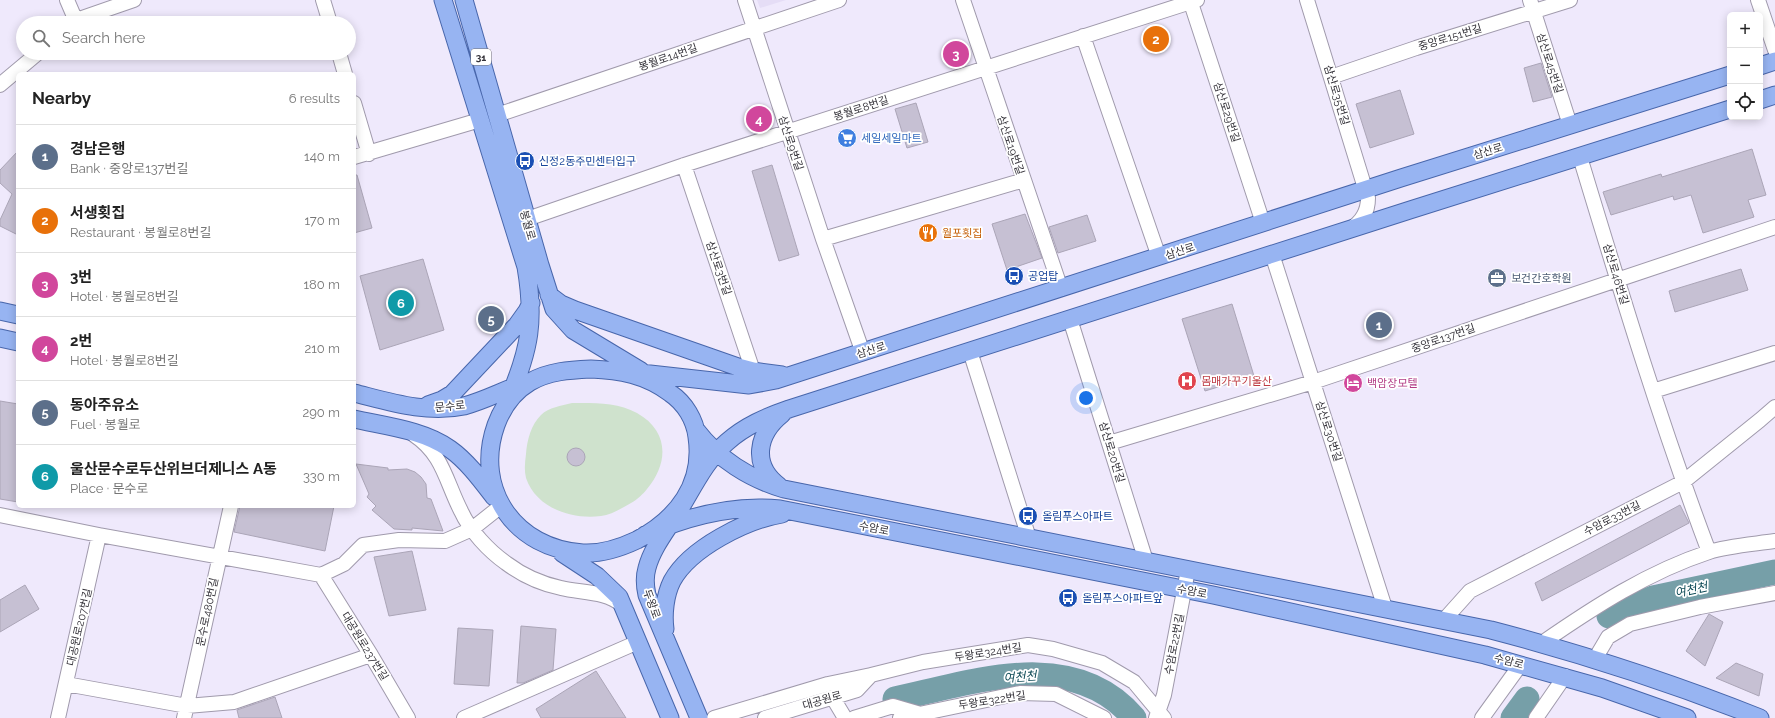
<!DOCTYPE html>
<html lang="en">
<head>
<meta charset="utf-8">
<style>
  :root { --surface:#fff; --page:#f6f6f6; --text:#222; --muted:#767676; --line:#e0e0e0; --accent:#db2777 }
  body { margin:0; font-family:Raleway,"Noto Sans KR",sans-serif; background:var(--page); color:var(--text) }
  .controls { position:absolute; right:12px; top:12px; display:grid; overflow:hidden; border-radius:6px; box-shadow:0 2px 10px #0003 }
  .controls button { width:36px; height:36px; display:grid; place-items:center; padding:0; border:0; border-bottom:1px solid var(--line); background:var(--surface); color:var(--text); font:20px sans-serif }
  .you { position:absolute; left:1086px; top:398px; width:14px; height:14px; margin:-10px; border:3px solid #fff; border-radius:50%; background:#1a73e8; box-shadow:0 0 0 6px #1a73e833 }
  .badge { display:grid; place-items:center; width:26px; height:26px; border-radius:50%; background:var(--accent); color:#fff; font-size:13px; font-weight:700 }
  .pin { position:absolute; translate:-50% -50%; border:2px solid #fff; box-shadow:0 1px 4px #0006 }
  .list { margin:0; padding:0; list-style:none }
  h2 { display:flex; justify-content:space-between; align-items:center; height:52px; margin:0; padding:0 16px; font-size:17px }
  h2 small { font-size:13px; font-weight:400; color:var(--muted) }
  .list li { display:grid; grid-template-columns:26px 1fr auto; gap:12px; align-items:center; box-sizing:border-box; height:64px; padding:0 16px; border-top:1px solid var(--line) }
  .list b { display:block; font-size:15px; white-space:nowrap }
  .list p { margin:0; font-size:13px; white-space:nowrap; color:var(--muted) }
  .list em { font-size:13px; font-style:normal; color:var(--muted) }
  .icon { flex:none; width:22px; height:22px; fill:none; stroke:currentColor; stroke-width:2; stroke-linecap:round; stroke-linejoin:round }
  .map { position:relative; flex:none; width:1775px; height:718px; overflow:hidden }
  .search { position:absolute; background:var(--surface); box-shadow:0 2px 10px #0003; left:16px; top:16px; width:340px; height:44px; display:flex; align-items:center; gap:10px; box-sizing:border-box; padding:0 14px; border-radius:22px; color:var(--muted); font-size:15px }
  .panel { position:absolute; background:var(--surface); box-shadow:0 2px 10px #0003; left:16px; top:72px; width:340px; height:436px; border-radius:6px }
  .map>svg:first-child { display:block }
  .built { fill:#e5ddf6 }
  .green { fill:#cfe2cd }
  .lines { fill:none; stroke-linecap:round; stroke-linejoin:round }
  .river { stroke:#769fa8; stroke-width:25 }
  .building { fill:#c6c0d3; stroke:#aba5b7 }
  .minor-casing { stroke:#a09aac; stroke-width:16 }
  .major-casing { stroke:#4866ab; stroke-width:19 }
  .minor { stroke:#fff; stroke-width:14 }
  .major { stroke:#97b4f2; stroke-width:17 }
  .labels { text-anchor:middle; stroke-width:3.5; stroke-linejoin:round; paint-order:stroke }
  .shield { fill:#fff; stroke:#717074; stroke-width:1 }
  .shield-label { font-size:10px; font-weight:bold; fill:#343239 }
  .street-label { font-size:11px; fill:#343239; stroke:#fff }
  .shop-label { font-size:11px; fill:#366cbe; stroke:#fff; text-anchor:start }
  .transit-label { font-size:11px; fill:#164399; stroke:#fff; text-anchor:start }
  .food-label { font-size:11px; fill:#c56008; stroke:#fff; text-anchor:start }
  .service-label { font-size:11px; fill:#4e5e75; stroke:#fff; text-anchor:start }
  .health-label { font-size:11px; fill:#be3a42; stroke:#fff; text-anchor:start }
  .hotel-label { font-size:11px; fill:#b23c85; stroke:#fff; text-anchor:start }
  .water-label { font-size:12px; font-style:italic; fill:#0f4b57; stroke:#fff }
</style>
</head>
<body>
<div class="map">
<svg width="1775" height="718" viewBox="0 0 1775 718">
  <rect width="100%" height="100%" fill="#efe9fc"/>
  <path class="built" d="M757 0H786L760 8Z"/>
  <path class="green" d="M572 403C594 403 617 402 637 413 669 431 669 463 647 489 643 494 637 500 631 503 622 508 611 515 601 516 572 520 536 508 526 478 524 470 525 462 526 454 527 440 531 425 541 415 549 407 561 406 572 403Z"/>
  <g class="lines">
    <path class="river" d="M1609 616 1653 598 1775 572
      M895 699C973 682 1073 646 1134 718
      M1513 718 1527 699"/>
  </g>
  <path class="building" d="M1541 63 1552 97 1533 102 1524 68Z
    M1400 90 1414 134 1370 148 1356 104Z
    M916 103 928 142 907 148 895 109Z
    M1752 149 1766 195 1748 200 1754 217 1703 233 1691 195 1674 200 1673 196 1611 215 1603 192 1661 174 1662 177Z
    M18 151V235L0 226V220L12 194 0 183V170Z
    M772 165 799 255 779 261 752 171Z
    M354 175H357L372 228 354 233Z
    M1025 214 1042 258 1007 270 992 224Z
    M1087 215 1096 241 1058 253 1049 227Z
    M423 259 444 330 380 350 360 276Z
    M1741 269 1748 290 1675 312 1669 291Z
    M1232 304 1254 376 1205 391 1182 319Z
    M0 401 18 404V502L0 499Z
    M567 457a9 9 0 1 1 18 0a9 9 0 1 1-18 0Z
    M356 464 388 468V470L407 469 415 472 421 477 426 484 427 498 431 499 443 531 412 528V530L394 529 372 510 376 506 367 497 369 494Z
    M1680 505 1689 523 1542 601 1535 583Z
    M240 506H334L325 551 234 532Z
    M412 551 426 610 389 616 374 557Z
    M25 585 39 609 0 632V600Z
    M1709 614 1723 622 1705 666 1686 651Z
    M521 626 556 629 553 670 523 683H517Z
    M458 628 493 630 489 686 454 684Z
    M1736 663 1763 674 1759 696 1716 678Z
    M596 671 626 718H541L536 709Z
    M275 697 282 718H239L237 710Z"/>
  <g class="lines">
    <g class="minor-casing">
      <path id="minor" d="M67 0 76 21
        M323 0 330 23
        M745 0 823 239 863 353
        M963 0 1061 289
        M1190 0 1263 223
        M1307 0 1368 198C1368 212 1362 222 1350 229
        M1530 0 1570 125
        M1758 0 1775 50
        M74 23 79 19 134 0
        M1083 36 1159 257
        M339 53 345 74
        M1331 77 1416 48 1570 0
        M0 85 38 53
        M354 103 369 154
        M497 115 839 0
        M354 157 480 120
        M1580 157C1620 289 1660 422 1709 552
        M684 165 753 371
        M527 219 684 165 1197 0
        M823 239 1024 180
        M1272 254 1385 608
        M1070 319 1146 561
        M970 351 1029 538
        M1653 391 1775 353
        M414 435C443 454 446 482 461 511 470 531 489 551 506 563 522 575 542 584 561 588 581 593 606 591 622 605
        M1109 443 1313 382 1775 227
        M0 515 99 535 321 575 344 564 363 545 399 540 445 541 472 529 501 506
        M321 575 371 655 408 718
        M1444 620 1470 591 1683 482 1760 420 1775 407
        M1542 643C1594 607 1648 572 1709 552 1727 546 1755 544 1775 541
        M1595 659 1608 637 1630 624 1700 607 1775 593
        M66 684 187 706 234 702 371 655
        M833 698 845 718
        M58 718 99 535
        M184 718 231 506
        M464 718 638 642
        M714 718 828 684 871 675
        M765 718 857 690 871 675 923 662 1028 645 1053 649 1102 663 1134 682 1164 718
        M854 718 893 706 917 713
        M900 718 1020 693 1056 694 1104 718
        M1156 718 1164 695 1188 570
        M1482 718 1521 664
        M1536 718 1565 676"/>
    </g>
    <g class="major-casing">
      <path id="major" d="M443 0 526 267C535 320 530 349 509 398
        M464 0 540 265 554 309 573 330 641 371
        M1760 66 1775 61
        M1760 100 1775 95
        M549 295 561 304 575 310 738 367 753 371 782 375
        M0 311 18 315
        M0 338 18 342
        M591 369C620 370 646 375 670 393 685 403 695 420 697 437 704 484 677 519 637 540 620 548 602 554 583 553 516 549 473 490 496 425 503 406 513 392 530 382 549 371 570 370 591 369Z
        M623 371 749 385 776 380 1401 178 1730 75
        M354 393C390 402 427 414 464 406 483 401 500 392 519 385
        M428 405 442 400 452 394 517 325 527 311 531 303
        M354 419C385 426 424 430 450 449 467 461 481 480 494 497
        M696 430C718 459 750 479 784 489L1491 630C1583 654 1672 683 1760 718
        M779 486C751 465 757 434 782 414
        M645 535C688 516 733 504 780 509L1213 595 1485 655 1602 688 1687 718
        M562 553 597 576 619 597 670 718
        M665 629C663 614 665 595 672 581 690 548 746 520 782 514
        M699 718 647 595C645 586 644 578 647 568 652 548 667 530 678 512 693 488 705 461 727 442 745 426 766 417 789 409L1410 210 1730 109"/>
    </g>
    <use href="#minor" class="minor"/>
    <use href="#major" class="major"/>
  </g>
  <defs>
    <g id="supermarket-disc" transform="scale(1)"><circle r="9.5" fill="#3f7fe0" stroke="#fff"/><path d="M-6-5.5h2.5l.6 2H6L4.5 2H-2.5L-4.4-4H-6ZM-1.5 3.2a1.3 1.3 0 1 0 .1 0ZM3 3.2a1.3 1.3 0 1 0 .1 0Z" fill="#fff"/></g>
    <g id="bus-disc" transform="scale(1)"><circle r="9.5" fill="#1a4fb4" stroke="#fff"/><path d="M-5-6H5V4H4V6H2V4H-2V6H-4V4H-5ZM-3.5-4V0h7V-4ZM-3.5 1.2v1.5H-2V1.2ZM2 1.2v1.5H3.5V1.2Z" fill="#fff"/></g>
    <g id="restaurant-disc" transform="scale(1)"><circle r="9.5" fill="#e8710a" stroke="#fff"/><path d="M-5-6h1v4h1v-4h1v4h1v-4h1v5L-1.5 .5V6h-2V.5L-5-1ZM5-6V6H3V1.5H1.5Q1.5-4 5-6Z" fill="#fff"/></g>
    <g id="office-disc" transform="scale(1)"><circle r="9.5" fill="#5c6f8a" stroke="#fff"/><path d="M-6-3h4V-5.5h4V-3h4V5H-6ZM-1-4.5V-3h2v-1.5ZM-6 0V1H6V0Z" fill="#fff"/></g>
    <g id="hospital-disc" transform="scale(1)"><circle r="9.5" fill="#e0444e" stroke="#fff"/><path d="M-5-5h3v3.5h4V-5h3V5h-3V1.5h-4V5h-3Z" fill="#fff"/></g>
    <g id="hotel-disc" transform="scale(1)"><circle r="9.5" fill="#d1479c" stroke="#fff"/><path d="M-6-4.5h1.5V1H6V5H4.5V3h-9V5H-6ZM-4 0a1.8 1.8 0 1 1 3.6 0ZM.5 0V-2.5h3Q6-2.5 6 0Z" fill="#fff"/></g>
  </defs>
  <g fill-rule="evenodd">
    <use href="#supermarket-disc" x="847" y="138"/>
    <use href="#bus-disc" x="525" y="161"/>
    <use href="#restaurant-disc" x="928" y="233"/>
    <use href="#bus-disc" x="1014" y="276"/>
    <use href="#office-disc" x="1497" y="278"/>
    <use href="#hospital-disc" x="1187" y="381"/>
    <use href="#hotel-disc" x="1353" y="383"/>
    <use href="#bus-disc" x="1028" y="516"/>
    <use href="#bus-disc" x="1068" y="598"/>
  </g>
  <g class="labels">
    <rect class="shield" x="471" y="49" width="20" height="16" rx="3"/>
    <g class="shield-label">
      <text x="481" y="61">31</text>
    </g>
    <g class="street-label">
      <text transform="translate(1450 37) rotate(-17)" y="4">중앙로151번길</text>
      <text transform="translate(668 57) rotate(-19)" y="4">봉월로14번길</text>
      <text transform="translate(1550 63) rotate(72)" y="4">삼산로45번길</text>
      <text transform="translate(1337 95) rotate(73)" y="4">삼산로35번길</text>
      <text transform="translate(861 108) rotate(-18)" y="4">봉월로8번길</text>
      <text transform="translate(1227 112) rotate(72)" y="4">삼산로29번길</text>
      <text transform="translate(791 143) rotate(72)" y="4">삼산로9번길</text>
      <text transform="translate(1011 145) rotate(71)" y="4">삼산로19번길</text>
      <text transform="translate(1488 151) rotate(-17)" y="4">삼산로</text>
      <text transform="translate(528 225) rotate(74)" y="4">봉월로</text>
      <text transform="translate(1180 251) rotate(-18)" y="4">삼산로</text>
      <text transform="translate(719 268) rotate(71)" y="4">삼산로3번길</text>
      <text transform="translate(1616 274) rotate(73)" y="4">삼산로46번길</text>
      <text transform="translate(1443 338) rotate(-19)" y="4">중앙로137번길</text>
      <text transform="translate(871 350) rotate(-17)" y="4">삼산로</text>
      <text transform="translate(450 406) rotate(-6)" y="4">문수로</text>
      <text transform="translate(1329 431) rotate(72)" y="4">삼산로30번길</text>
      <text transform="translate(1112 452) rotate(73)" y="4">삼산로20번길</text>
      <text transform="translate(1612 518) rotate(-27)" y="4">수암로33번길</text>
      <text transform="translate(874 528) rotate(11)" y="4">수암로</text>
      <text transform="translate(1192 591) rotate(11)" y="4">수암로</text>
      <text transform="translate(652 604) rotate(70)" y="4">두왕로</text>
      <text transform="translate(207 612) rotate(-78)" y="4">문수로480번길</text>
      <text transform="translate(79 627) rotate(-77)" y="4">대공원로207번길</text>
      <text transform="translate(1174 644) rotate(-79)" y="4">수암로22번길</text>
      <text transform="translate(365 646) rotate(58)" y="4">대공원로237번길</text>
      <text transform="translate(988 652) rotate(-9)" y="4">두왕로324번길</text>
      <text transform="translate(1509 661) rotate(15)" y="4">수암로</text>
      <text transform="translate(822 700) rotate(-16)" y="4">대공원로</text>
      <text transform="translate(992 700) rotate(-9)" y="4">두왕로322번길</text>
    </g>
    <g class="shop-label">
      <text x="861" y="142">세일세일마트</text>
    </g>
    <g class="transit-label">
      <text x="539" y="165">신정2동주민센터입구</text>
      <text x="1028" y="280">공업탑</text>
      <text x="1042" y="520">올림푸스아파트</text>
      <text x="1082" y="602">올림푸스아파트앞</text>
    </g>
    <g class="food-label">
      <text x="942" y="237">월포횟집</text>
    </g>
    <g class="service-label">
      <text x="1511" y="282">보건간호학원</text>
    </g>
    <g class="health-label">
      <text x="1201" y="385">몸매가꾸기울산</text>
    </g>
    <g class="hotel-label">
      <text x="1367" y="387">백암장모텔</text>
    </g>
    <g class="water-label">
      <text transform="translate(1691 590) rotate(-12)" y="4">여천천</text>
      <text transform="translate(1020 677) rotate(-4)" y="4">여천천</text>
    </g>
  </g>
</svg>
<div class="controls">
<button>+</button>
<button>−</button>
<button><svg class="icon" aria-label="locate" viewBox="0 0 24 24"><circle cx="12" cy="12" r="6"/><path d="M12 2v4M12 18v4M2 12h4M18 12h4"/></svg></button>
</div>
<div class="you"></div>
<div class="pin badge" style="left:1379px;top:325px;background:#5c6f8a">1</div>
<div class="pin badge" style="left:1156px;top:39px;background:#e8710a">2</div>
<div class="pin badge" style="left:956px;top:54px;background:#d1479c">3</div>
<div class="pin badge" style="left:759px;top:119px;background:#d1479c">4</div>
<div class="pin badge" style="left:491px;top:319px;background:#5c6f8a">5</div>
<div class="pin badge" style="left:401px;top:303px;background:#0f9aa8">6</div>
<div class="search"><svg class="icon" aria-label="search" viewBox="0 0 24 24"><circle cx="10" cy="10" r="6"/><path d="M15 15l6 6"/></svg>Search here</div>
<section class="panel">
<h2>Nearby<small>6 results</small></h2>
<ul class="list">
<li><span class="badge" style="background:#5c6f8a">1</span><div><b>경남은행</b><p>Bank · 중앙로137번길</p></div><em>140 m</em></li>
<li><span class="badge" style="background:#e8710a">2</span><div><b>서생횟집</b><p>Restaurant · 봉월로8번길</p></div><em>170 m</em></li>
<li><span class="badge" style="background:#d1479c">3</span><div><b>3번</b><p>Hotel · 봉월로8번길</p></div><em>180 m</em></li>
<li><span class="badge" style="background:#d1479c">4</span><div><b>2번</b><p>Hotel · 봉월로8번길</p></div><em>210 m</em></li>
<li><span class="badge" style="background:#5c6f8a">5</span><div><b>동아주유소</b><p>Fuel · 봉월로</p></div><em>290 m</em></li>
<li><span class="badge" style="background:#0f9aa8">6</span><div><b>울산문수로두산위브더제니스 A동</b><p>Place · 문수로</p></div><em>330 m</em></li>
</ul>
</section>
</div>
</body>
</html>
